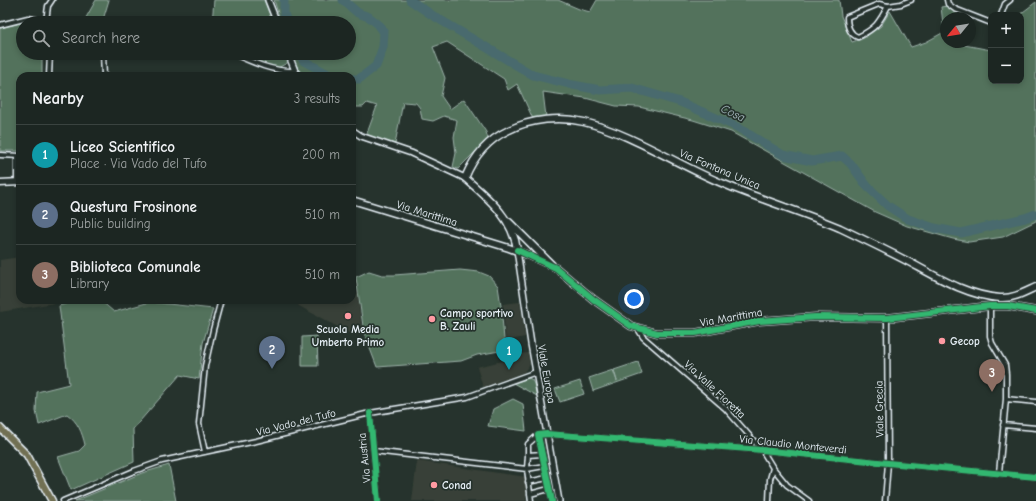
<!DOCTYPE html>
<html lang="en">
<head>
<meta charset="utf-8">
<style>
  :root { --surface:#1c2622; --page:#29322f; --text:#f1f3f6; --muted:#a0a5a5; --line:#3a4340; --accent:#ff9aa2 }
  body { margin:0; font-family:"Comic Neue",sans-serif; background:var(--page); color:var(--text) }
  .controls { position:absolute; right:12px; top:12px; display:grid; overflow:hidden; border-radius:8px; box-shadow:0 2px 6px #0003 }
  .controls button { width:36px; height:36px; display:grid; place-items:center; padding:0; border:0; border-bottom:1px solid var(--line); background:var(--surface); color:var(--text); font:20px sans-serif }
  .compass { position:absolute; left:940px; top:12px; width:36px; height:36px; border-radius:50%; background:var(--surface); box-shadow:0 2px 6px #0003; rotate:240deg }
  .you { position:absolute; left:634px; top:299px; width:14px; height:14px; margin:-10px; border:3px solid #fff; border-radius:50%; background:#1a73e8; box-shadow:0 0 0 6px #1a73e833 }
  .badge { display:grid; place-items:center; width:26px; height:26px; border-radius:50%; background:var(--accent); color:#fff; font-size:13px; font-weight:700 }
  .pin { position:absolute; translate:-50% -33px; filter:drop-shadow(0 1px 2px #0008) }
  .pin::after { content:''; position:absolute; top:21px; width:14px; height:12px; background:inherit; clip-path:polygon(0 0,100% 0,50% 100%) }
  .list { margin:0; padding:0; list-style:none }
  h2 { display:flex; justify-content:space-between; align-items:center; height:52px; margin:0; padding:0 16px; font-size:17px }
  h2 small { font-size:13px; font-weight:400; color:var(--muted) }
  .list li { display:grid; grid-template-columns:26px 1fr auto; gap:12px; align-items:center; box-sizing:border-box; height:60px; padding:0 16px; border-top:1px solid var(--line) }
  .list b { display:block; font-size:15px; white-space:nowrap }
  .list p { margin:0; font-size:13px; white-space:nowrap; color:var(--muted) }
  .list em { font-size:13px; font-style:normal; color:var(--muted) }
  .icon { flex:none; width:22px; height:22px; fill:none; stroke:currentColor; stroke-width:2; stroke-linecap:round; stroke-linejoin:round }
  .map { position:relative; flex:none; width:1036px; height:501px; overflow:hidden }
  .search { position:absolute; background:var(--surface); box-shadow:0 2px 6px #0003; left:16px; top:16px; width:340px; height:44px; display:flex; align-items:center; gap:10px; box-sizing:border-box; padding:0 14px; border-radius:22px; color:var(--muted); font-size:15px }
  .panel { position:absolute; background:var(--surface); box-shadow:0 2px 6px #0003; left:16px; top:72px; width:340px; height:232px; border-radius:12px }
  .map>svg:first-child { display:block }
  .built { fill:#394137 }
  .green { fill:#52725b; stroke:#9db2aa }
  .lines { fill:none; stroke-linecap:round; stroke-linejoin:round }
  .river { stroke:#486b6e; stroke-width:9 }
  .minor-casing { stroke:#e8f1f8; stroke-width:7 }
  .tertiary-casing { stroke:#e8f1f8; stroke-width:8 }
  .secondary-casing { stroke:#e8f1f8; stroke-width:9 }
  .primary-casing { stroke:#e8f1f8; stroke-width:9 }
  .minor { stroke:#26332d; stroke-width:4 }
  .tertiary { stroke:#26332d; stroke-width:5 }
  .secondary { stroke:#26332d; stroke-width:6 }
  .primary { stroke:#716f52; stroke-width:6 }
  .cycleway-casing { stroke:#26332d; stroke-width:8 }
  .cycleway { stroke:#33b770; stroke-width:6 }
  .poi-dot { fill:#ff9aa2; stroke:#26332d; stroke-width:1.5 }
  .labels { text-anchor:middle; stroke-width:3.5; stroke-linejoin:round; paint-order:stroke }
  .street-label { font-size:11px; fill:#e8f1f8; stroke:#26332d }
  .poi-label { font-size:11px; font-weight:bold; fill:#e8f1f8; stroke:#26332d; text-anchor:start }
  .water-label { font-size:12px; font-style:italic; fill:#a8bbc1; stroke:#26332d }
</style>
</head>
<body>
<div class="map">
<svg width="1036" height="501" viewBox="0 0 1036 501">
  <rect width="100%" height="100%" fill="#26332d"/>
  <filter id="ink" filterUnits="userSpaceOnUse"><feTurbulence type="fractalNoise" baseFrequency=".025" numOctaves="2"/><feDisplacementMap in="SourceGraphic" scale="8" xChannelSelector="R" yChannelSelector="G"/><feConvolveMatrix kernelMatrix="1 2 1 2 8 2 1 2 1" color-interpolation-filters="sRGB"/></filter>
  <g filter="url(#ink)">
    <path class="built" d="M20 257V300H72L0 312V260Z
      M352 277 356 281 362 330 351 334 299 306 296 300H352Z
      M520 302 525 337 509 340 510 355 528 353 530 364 524 372 483 387 477 367 507 360 503 304Z
      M417 461 526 477V501H412Z"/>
    <path class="green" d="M96 0H109L102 23H83Z
      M214 0H264L273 23H212Z
      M274 0H558L579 9 590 12 597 0H839L841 16 852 42 864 38 881 26 890 11 911 47 926 42 944 32 941 7 947 6 952 11 958 13V18H946V42H958L959 44 991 50V81H1021V36L1025 34 1021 29V15H1019L1036 2V221L1003 237 969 242 953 239 907 226 875 212 731 132 693 120 639 107 616 106 585 98 543 92 546 117 533 119 517 84 508 90 504 79 447 42 433 47 445 78 441 96 450 109 464 99 486 132 488 139 458 169 453 167 456 153 454 137 457 120 444 116 433 121 422 119 420 108 416 103 403 102 395 144 366 136 377 106 367 103 363 107H355L352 104V76H301L291 53H349V23H281Z
      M28 21 32 23H23V53H42V76H20V151H0V28Z
      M237 53H285L289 62 276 69Z
      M460 270 479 272 489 276 498 286 501 306 505 350 477 355 461 361 377 367 364 333 356 277 369 271 382 275H394Z
      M78 300H100L114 312 150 302 213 309 203 343 199 379 180 375 133 429 134 462 71 490 58 457 79 451 85 445C82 432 78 422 67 414L39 425 36 411 37 392 69 384 59 306Z
      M317 336 318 366H302V337Z
      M638 362 642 374 593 391 589 378 613 370 617 381 614 370Z
      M529 378 532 380 534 384 537 396 513 383Z
      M580 381 584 394 560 402 555 389Z
      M513 399 523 404 526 431 488 426 493 409Z
      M169 465 176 501H75L142 473Z"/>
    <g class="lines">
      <path class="river" d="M284 0V13L287 23
        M343 0 358 13 369 17 378 24 384 32 383 47 376 66 359 79H352
        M410 0 432 15 533 75 573 85 600 90 632 88 680 102 737 127 783 155 812 161 842 156 851 164 867 186 888 206 908 219 934 228 961 233 1025 218 1036 214
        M299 53 304 61 324 72 334 76"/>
      <g class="minor-casing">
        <path id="minor" d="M947 0 948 4 955 9 991 23
          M888 6C879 23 876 28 858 37 849 34 847 25 847 17L879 4 888 6 901 4 911 0
          M1001 15 1005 4 1010 0
          M46 21 48 6 52 0
          M0 25 28 18 61 23
          M103 53 104 76
          M232 53C252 62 273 72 295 71
          M49 76 50 53
          M0 155 20 156
          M17 156V182
          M990 306V336L992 343 1005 365 1006 374V399L999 473
          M638 329 643 337 725 408 762 450 773 468 787 485 809 501
          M1006 399 1036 402
          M370 413 378 501
          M1003 425 1036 428
          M374 451 527 469 544 466
          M205 452 199 424 205 366 213 330 221 300
          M528 455V444L538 435
          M528 482 547 478
          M530 494 549 489
          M63 501 134 471 162 461 256 441 370 413 467 397 536 372
          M531 501 527 469 528 455 542 454
          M552 501 538 435 547 434 762 450 888 463 1036 477
          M769 501 770 479 773 468
          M885 501 888 463 887 318"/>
      </g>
      <g class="tertiary-casing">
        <path id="tertiary" d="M268 0 277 23
          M288 53 295 71 299 76
          M352 130 361 136 411 153 465 178
          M517 250 531 344 559 501"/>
      </g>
      <g class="secondary-casing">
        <path id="secondary" d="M0 183 20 182
          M352 200 509 248 528 255 556 268 593 299 631 326 657 333H695L759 321 816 317 887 318 990 306H1008L1036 311
          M509 222 552 265
          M517 250C513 218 488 198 465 178 474 156 487 140 509 130 531 119 560 116 584 122 633 134 677 165 724 184 762 200 802 212 840 228 863 239 886 250 909 262 937 277 968 296 1000 298 1013 299 1025 292 1036 287"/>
      </g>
      <g class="primary-casing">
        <path id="primary" d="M0 428 27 455 52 501"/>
      </g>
      <use href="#minor" class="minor"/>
      <use href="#tertiary" class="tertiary"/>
      <use href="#secondary" class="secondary"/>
      <use href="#primary" class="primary"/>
      <g class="cycleway-casing">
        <path id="cycleway" d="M517 250 556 268 593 299 631 326 657 333H695L759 321 816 317 887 318 990 306H1008L1036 311
          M370 413 378 501
          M552 501 538 435 547 434 762 450 888 463 1036 477"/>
      </g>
      <use href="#cycleway" class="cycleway"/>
    </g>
  </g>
  <g class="poi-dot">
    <circle cx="348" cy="316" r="4"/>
    <circle cx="432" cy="319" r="4"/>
    <circle cx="942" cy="341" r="4"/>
    <circle cx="434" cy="485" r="4"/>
  </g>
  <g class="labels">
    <g class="street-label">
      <text transform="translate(720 169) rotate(23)" y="4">Via Fontana Unica</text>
      <text transform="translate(427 213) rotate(17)" y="4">Via Marittima</text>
      <text transform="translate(731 317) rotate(-10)" y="4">Via Marittima</text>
      <text transform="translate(547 374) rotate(80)" y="4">Viale Europa</text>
      <text transform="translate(715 389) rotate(43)" y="4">Via Valle Fioretta</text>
      <text transform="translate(879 409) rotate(-91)" y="4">Viale Grecia</text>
      <text transform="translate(296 422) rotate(-14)" y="4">Via Vado del Tufo</text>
      <text transform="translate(793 444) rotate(6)" y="4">Via Claudio Monteverdi</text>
      <text transform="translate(364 458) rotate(-96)" y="4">Via Austria</text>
    </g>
    <g class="poi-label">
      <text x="440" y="317">Campo sportivo<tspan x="440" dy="13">B. Zauli</tspan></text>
      <text x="348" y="333" text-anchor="middle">Scuola Media<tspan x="348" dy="13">Umberto Primo</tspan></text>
      <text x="950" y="345">Gecop</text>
      <text x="442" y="489">Conad</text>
    </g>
    <g class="water-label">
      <text transform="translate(733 113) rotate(25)" y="4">Cosa</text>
    </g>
  </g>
</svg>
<div class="controls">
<button>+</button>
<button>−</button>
</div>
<svg class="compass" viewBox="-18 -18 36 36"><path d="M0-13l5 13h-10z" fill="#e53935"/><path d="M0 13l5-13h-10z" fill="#a0a5a5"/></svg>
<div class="you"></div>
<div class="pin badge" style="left:509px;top:370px;background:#0f9aa8">1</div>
<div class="pin badge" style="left:272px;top:369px;background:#5c6f8a">2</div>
<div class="pin badge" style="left:992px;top:392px;background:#8d6e63">3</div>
<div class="search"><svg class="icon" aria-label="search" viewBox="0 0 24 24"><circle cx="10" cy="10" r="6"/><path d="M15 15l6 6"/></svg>Search here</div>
<section class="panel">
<h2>Nearby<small>3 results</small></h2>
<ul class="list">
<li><span class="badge" style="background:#0f9aa8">1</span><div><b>Liceo Scientifico</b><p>Place · Via Vado del Tufo</p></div><em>200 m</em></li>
<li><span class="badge" style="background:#5c6f8a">2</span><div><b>Questura Frosinone</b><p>Public building</p></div><em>510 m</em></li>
<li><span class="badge" style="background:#8d6e63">3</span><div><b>Biblioteca Comunale</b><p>Library</p></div><em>510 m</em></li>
</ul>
</section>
</div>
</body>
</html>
